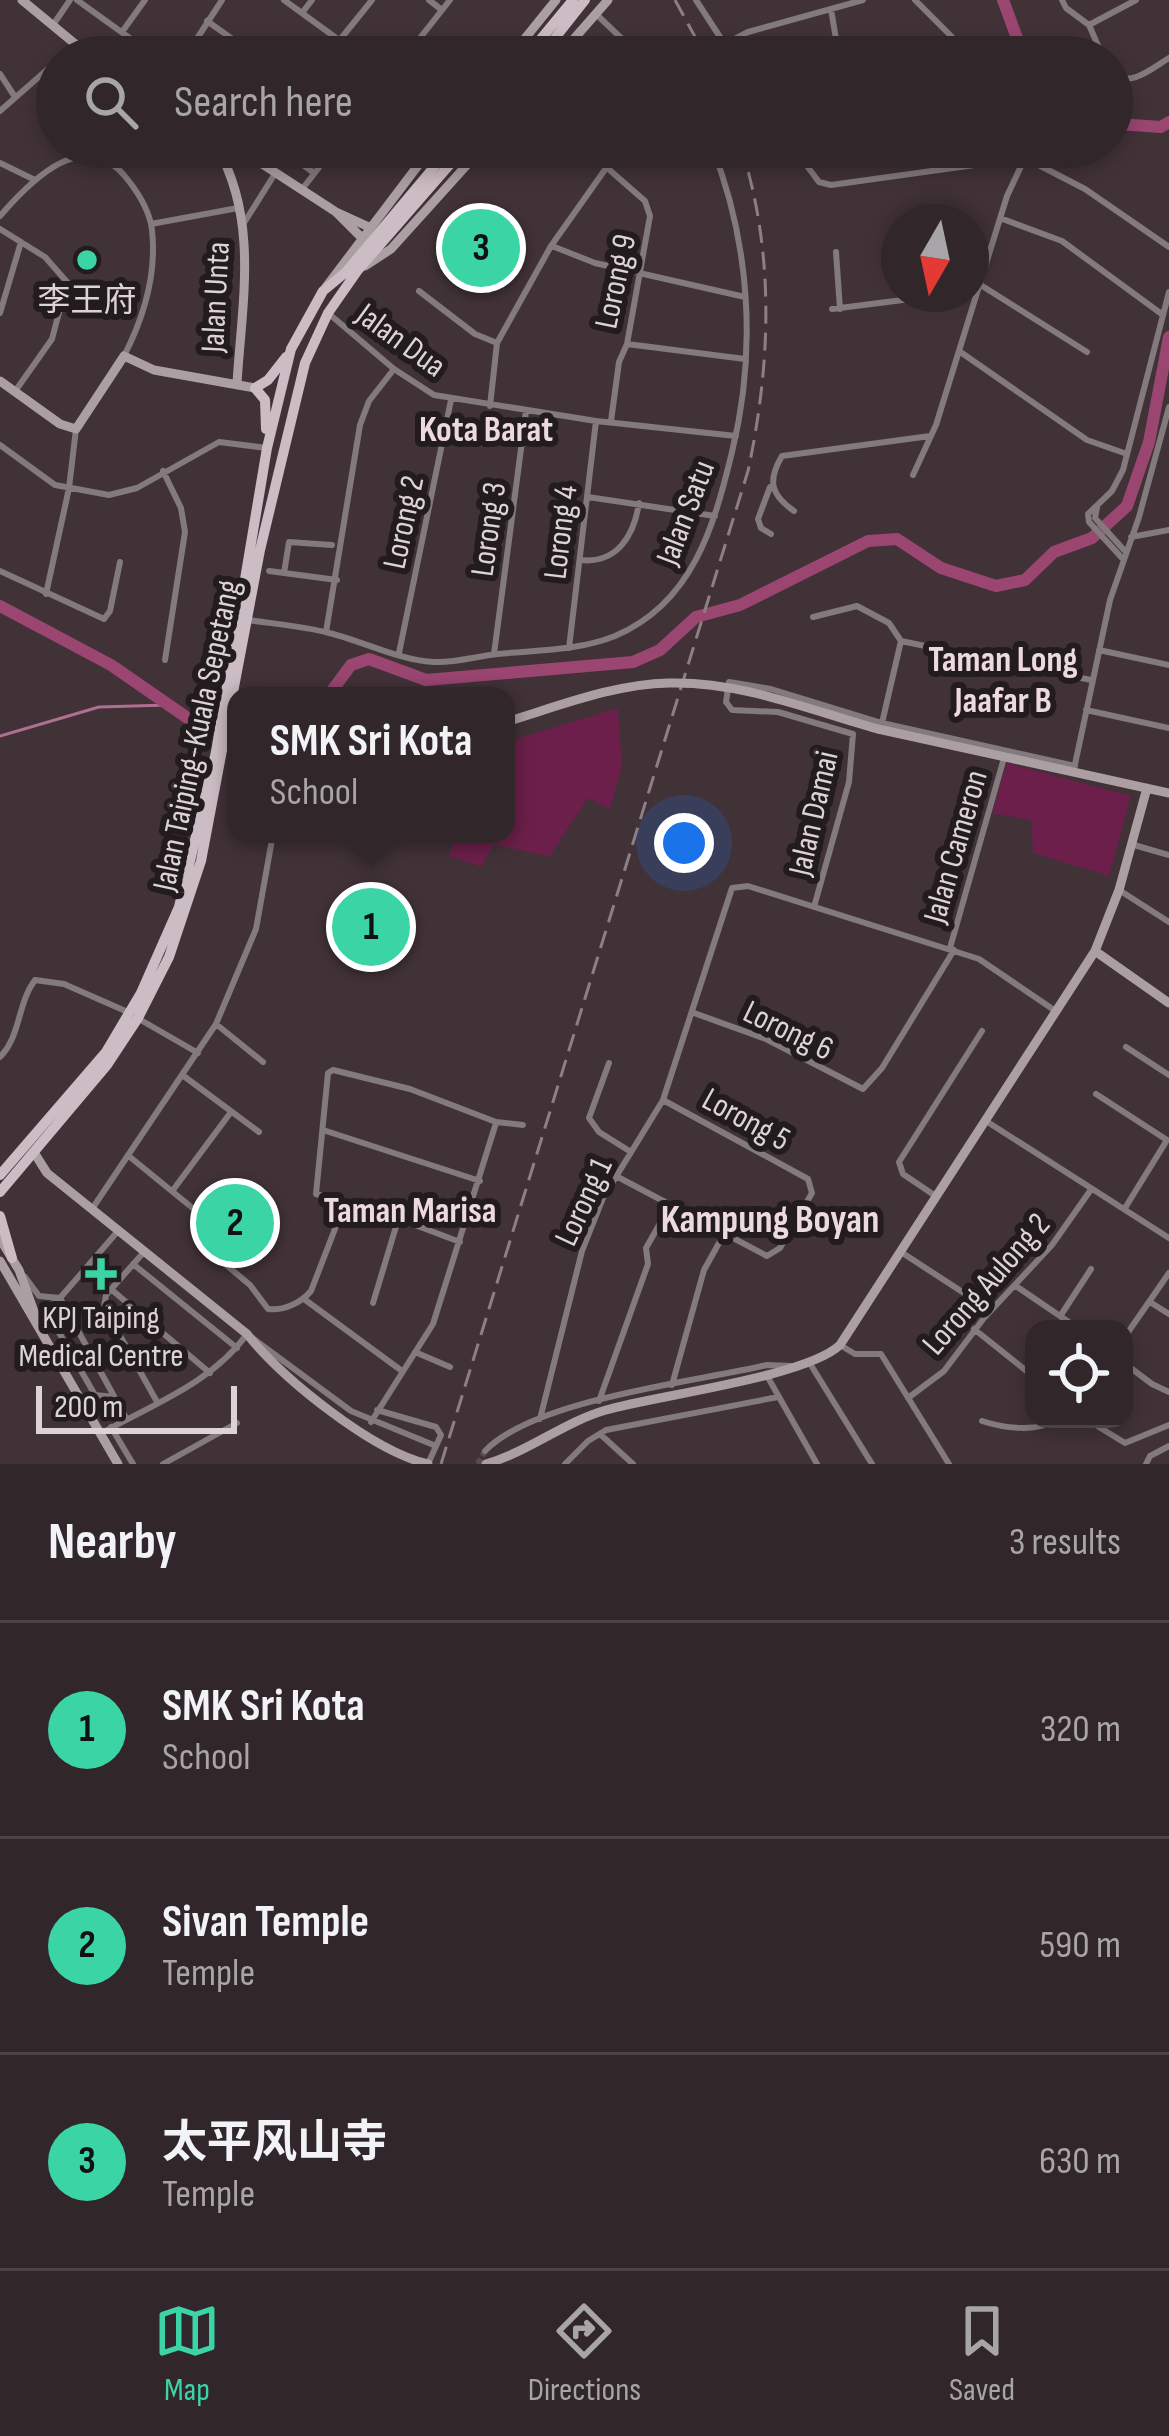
<!DOCTYPE html>
<html lang="en">
<head>
<meta charset="utf-8">
<style>
  :root { --surface:#31262a; --page:#392e32; --text:#f1f3f6; --muted:#a8a5a8; --line:#4c4347; --accent:#3ad4a5 }
  body { margin:0; font-family:"Sofia Sans Condensed","Noto Sans SC",sans-serif; background:var(--page); color:var(--text) }
  .controls { position:absolute; right:36px; bottom:36px; display:grid; overflow:hidden; border-radius:24px; box-shadow:0 6px 18px #0003 }
  .controls button { width:108px; height:108px; display:grid; place-items:center; padding:0; border:0; border-bottom:3px solid var(--line); background:var(--surface); color:var(--text); font:60px sans-serif }
  .compass { position:absolute; left:881px; top:204px; width:108px; height:108px; border-radius:50%; background:var(--surface); box-shadow:0 6px 18px #0003; rotate:189deg }
  .scale { position:absolute; left:36px; bottom:30px; width:201px; box-sizing:border-box; padding-left:12px; border:6px solid #ddd3d7; border-top:0; font-size:33px; line-height:42px; white-space:nowrap; color:#ddd3d7; -webkit-text-stroke:9px #231c1f; paint-order:stroke }
  .you { position:absolute; left:684px; top:843px; width:42px; height:42px; margin:-30px; border:9px solid #fff; border-radius:50%; background:#1a73e8; box-shadow:0 0 0 18px #1a73e833 }
  .badge { display:grid; place-items:center; width:78px; height:78px; border-radius:50%; background:var(--accent); color:#111; font-size:39px; font-weight:700 }
  .pin { position:absolute; translate:-50% -50%; border:6px solid #fff; box-shadow:0 3px 12px #0006 }
  .popup { position:absolute; left:227px; top:687px; width:288px; height:156px; box-sizing:border-box; display:grid; place-content:center; border-radius:24px; background:var(--surface); filter:drop-shadow(0 3px 9px #0005); font-size:39px; white-space:nowrap; color:var(--muted) }
  .popup b { font-size:45px; color:var(--text) }
  .popup::after { content:''; position:absolute; left:50%; top:100%; margin-left:-24px; border:24px solid transparent; border-top-color:var(--surface) }
  .list { margin:0; padding:0; list-style:none }
  h2 { display:flex; justify-content:space-between; align-items:center; height:156px; margin:0; padding:0 48px; font-size:51px }
  h2 small { font-size:39px; font-weight:400; color:var(--muted) }
  .list li { display:grid; grid-template-columns:78px 1fr auto; gap:36px; align-items:center; box-sizing:border-box; height:216px; padding:0 48px; border-top:3px solid var(--line) }
  .list b { display:block; font-size:45px; white-space:nowrap }
  .list p { margin:0; font-size:39px; white-space:nowrap; color:var(--muted) }
  .list em { font-size:39px; font-style:normal; color:var(--muted) }
  .icon { flex:none; width:66px; height:66px; fill:none; stroke:currentColor; stroke-width:2; stroke-linecap:round; stroke-linejoin:round }
  .map { position:relative; flex:none; width:1169px; height:1464px; overflow:hidden }
  .search { position:absolute; background:var(--surface); box-shadow:0 6px 18px #0003; left:36px; right:36px; top:36px; height:132px; display:flex; align-items:center; gap:30px; box-sizing:border-box; padding:0 42px; border-radius:66px; color:var(--muted); font-size:45px }
  .sheet { height:804px; background:var(--surface) }
  nav { display:flex; justify-content:space-around; align-items:center; box-sizing:border-box; height:168px; border-top:3px solid var(--line); background:var(--surface); font-size:33px; color:var(--muted) }
  nav a { display:grid; justify-items:center; gap:6px }
  nav .on { color:var(--accent) }
  .map>svg:first-child { display:block }
  .green { fill:#6c1f4a }
  .lines { fill:none; stroke-linecap:round; stroke-linejoin:round }
  .stream { stroke:#af7090; stroke-width:3 }
  .river { stroke:#9b4671; stroke-width:12 }
  .street-tunnel { stroke:#584a50; stroke-width:6; stroke-dasharray:6 3; stroke-linecap:butt }
  .street { stroke:#827a7d; stroke-width:6 }
  .secondary { stroke:#ac9fa4; stroke-width:9 }
  .primary { stroke:#ccbcc3; stroke-width:10 }
  .rail { stroke:#8c8085; stroke-width:3; stroke-dasharray:18 9; stroke-linecap:butt }
  .secondary-bridge { stroke:#ac9fa4; stroke-width:9 }
  .primary-bridge { stroke:#ccbcc3; stroke-width:10 }
  .poi-dot { fill:#3ad4a5; stroke:#231c1f; stroke-width:4.5 }
  .labels { text-anchor:middle; stroke-width:12; stroke-linejoin:round; paint-order:stroke }
  .street-label { font-size:33px; fill:#ddd3d7; stroke:#231c1f }
  .poi-label { font-size:33px; fill:#ddd3d7; stroke:#231c1f }
  .neighbourhood-label { font-size:36px; font-weight:bold; fill:#edd9e1; stroke:#231c1f }
  .quarter-label { font-size:39px; font-weight:bold; fill:#edd9e1; stroke:#231c1f }
</style>
</head>
<body>
<div class="map">
<svg width="1169" height="1464" viewBox="0 0 1169 1464">
  <rect width="100%" height="100%" fill="#413238"/>
  <path class="green" d="M618 708 622 766 610 809 588 798 549 857 494 844 481 867 449 856 457 834H506V742Z
    M1007 763 1131 796 1109 876 1033 853 1031 820 992 813Z"/>
  <g class="lines">
    <path class="stream" d="M0 736 99 707 168 705"/>
    <path class="river" d="M1003 0 1024 57
      M1112 120 1118 124 1161 127 1169 122
      M0 606 111 665 202 728 236 739
      M328 696 351 665 369 659 426 680 633 662 660 650 696 617 740 605 868 541 897 539 941 568 996 586 1025 580 1054 552 1092 538 1127 506 1149 442 1169 337"/>
    <path class="street-tunnel" d="M478 1464 485 1451"/>
    <path class="street" d="M77 0 156 57
      M284 0 339 40
      M429 0 442 10
      M696 0 733 57
      M915 0 972 57
      M1062 0 1066 8 1089 25 1103 57
      M831 9 839 57
      M302 13 312 0
      M596 14 641 57
      M207 21 258 57
      M53 25 70 0
      M1089 25 1136 0
      M122 32 145 0
      M725 44 748 32 863 0
      M61 57 76 44
      M185 57 222 0
      M326 57 372 0
      M405 57 450 0
      M1112 71C1128 90 1152 68 1169 58
      M0 74 15 97
      M0 111 57 61
      M279 147 314 173
      M793 147 819 182 831 185 1025 158 1085 189 1169 247
      M0 163 35 180
      M605 166 645 201 650 216 627 344 619 362 611 421
      M303 188 335 147
      M0 216C32 179 86 124 128 180 139 194 150 213 152 230 157 275 144 317 124 356
      M1000 218 1062 241 1163 315
      M244 223 276 172
      M151 224 238 208
      M0 229 45 257 67 282 52 339 16 390
      M552 246 595 263 745 297
      M836 252 840 309
      M979 284 1087 352
      M419 291 475 334 497 343
      M832 309 950 294
      M0 313 21 242
      M328 313 394 369 434 395 596 421 736 436
      M627 344 745 359
      M959 351 1087 440 1127 454
      M490 406 497 343 551 246 621 147
      M0 445 55 485 109 495 137 488 219 442 267 448
      M163 471 181 508 185 532 165 660
      M913 475 936 425 1007 196 1030 147
      M770 487 758 519 761 528 771 534
      M588 497 715 516
      M1097 508 1095 518 1124 550
      M794 511C771 495 767 481 782 456L930 436
      M1131 537 1169 530
      M1122 558 1089 522 1088 514 1112 491 1123 470 1169 292
      M580 560C617 564 634 536 639 503
      M0 571 104 619 110 611 120 562
      M269 571 337 580
      M284 573 289 542 332 545
      M46 594 69 488 76 429
      M813 617 857 606 889 623 901 641
      M248 620C275 624 303 626 329 633 363 641 400 661 435 662 456 663 477 656 498 654 537 650 578 651 615 636 693 603 714 526 732 452 757 351 750 243 712 147
      M326 632 360 425 369 401 394 369
      M569 648 596 421
      M1099 650 1169 665
      M399 653 451 400
      M494 654 526 411
      M1086 710 1169 728
      M882 723 901 641 1091 680
      M1074 769 1110 600 1139 517 1169 407
      M1134 845 1169 855
      M1119 890 1169 922
      M814 907 849 782 853 734 778 712 732 710 726 702 729 682 771 689 882 723 1075 766
      M950 948 1004 758
      M694 1013 766 1039 863 1089 882 1068 954 950
      M139 1019 198 1053
      M216 1024 263 1062
      M1126 1047 1169 1075
      M0 1057C21 1036 17 1004 35 980L64 984 130 1013
      M609 1063 589 1118 599 1132 631 1152
      M185 1077 259 1132
      M1096 1094 1167 1140
      M986 1121 1169 1238
      M323 1130 480 1181
      M130 1157 217 1228 206 1248 250 1285 268 1309C283 1311 301 1303 311 1291L345 1203
      M616 1176 767 1256 780 1248 812 1193 808 1179 663 1100
      M173 1190 231 1112
      M937 1197 903 1174 899 1162 982 1031
      M1125 1208 1167 1140
      M92 1209 216 1024 256 929 273 834
      M460 1242 386 1214 316 1194 328 1073 333 1070 410 1089 496 1122 523 1125
      M144 1252 106 1295 104 1307 156 1400
      M901 1252 990 1310
      M133 1264 237 1348
      M25 1277 39 1296 60 1298 118 1231
      M1016 1286 1079 1329
      M112 1290 210 1373
      M304 1299 402 1371
      M1150 1302 1169 1314
      M373 1303 398 1220
      M1061 1315 1091 1269
      M974 1329 1034 1377
      M1124 1338 1169 1273
      M840 1345 855 1354H881L949 1464
      M415 1352 450 1367
      M809 1362 872 1464
      M1124 1363 1152 1384 1169 1392
      M766 1374 817 1464
      M672 1385 704 1270 724 1234
      M114 1397 95 1395 50 1317V1306L60 1298 126 1418
      M908 1398 944 1371 984 1318 1052 1245 1090 1191
      M599 1401 648 1264 646 1248 671 1204
      M377 1410 436 1427 441 1435 436 1446
      M540 1419 582 1251 603 1198 663 1100 732 888 748 886 979 959 1057 1012
      M1086 1419 1125 1443 1169 1425
      M982 1421C1003 1428 1039 1433 1057 1419
      M371 1422 433 1324 496 1123
      M111 1427 133 1464
      M100 1434C151 1405 212 1383 247 1334L351 1411 436 1446 428 1464
      M600 1434 633 1464
      M485 1451C535 1399 695 1382 767 1365L792 1366
      M163 1464 237 1423
      M565 1464 588 1441 606 1430 778 1397
      M1146 1464 1150 1456 1169 1446"/>
    <path class="secondary" d="M22 0 91 57
      M510 57 556 0
      M558 57 608 0
      M217 147C259 221 242 302 237 383
      M236 147 336 212 361 237
      M336 212 369 227
      M365 266 391 249 483 147
      M326 287 432 147
      M0 381 60 424 76 429 124 356 154 370 255 388
      M878 729 1169 793
      M1095 951 1169 1003
      M35 1154 47 1173 247 1334C283 1379 372 1451 428 1464
      M0 1239 19 1270 36 1317
      M0 1261 118 1464
      M486 1464C528 1452 564 1422 606 1410 658 1395 806 1377 840 1345L1095 951 1119 890 1147 788"/>
    <path class="primary" d="M266 429 265 400 255 388 268 380 286 357
      M0 1175 106 1052 141 993 179 907 216 752 267 448 291 349 323 291 346 272 451 147
      M0 1192 107 1065 138 1018 169 957 201 861 260 550 305 363 328 313 358 270 465 147
      M0 1216 12 1258"/>
    <path class="rail" d="M675 0 706 57
      M441 1464 748 471C771 363 775 253 741 147"/>
    <path class="secondary-bridge" d="M506 722C559 706 614 684 669 683 741 681 810 710 878 729"/>
    <path class="primary-bridge" d="M526 57 573 0
      M540 57 585 0"/>
  </g>
  <g class="poi-dot">
    <circle cx="87" cy="260" r="12"/>
    <path d="M95 1256h12v12h12v12h-12v12h-12v-12h-12v-12h12z"/>
  </g>
  <g class="labels">
    <g class="street-label">
      <text transform="translate(614 281) rotate(-78)" y="12">Lorong 9</text>
      <text transform="translate(214 297) rotate(-87)" y="12">Jalan Unta</text>
      <text transform="translate(402 339) rotate(36)" y="12">Jalan Dua</text>
      <text transform="translate(684 512) rotate(-69)" y="12">Jalan Satu</text>
      <text transform="translate(402 522) rotate(-78)" y="12">Lorong 2</text>
      <text transform="translate(487 529) rotate(-82)" y="12">Lorong 3</text>
      <text transform="translate(559 532) rotate(-83)" y="12">Lorong 4</text>
      <text transform="translate(195 735) rotate(-78)" y="12">Jalan Taiping-Kuala Sepetang</text>
      <text transform="translate(812 813) rotate(-77)" y="12">Jalan Damai</text>
      <text transform="translate(954 846) rotate(-74)" y="12">Jalan Cameron</text>
      <text transform="translate(789 1029) rotate(26)" y="12">Lorong 6</text>
      <text transform="translate(747 1118) rotate(29)" y="12">Lorong 5</text>
      <text transform="translate(582 1201) rotate(-65)" y="12">Lorong 1</text>
      <text transform="translate(985 1283) rotate(-49)" y="12">Lorong Aulong 2</text>
    </g>
    <g class="poi-label">
      <text x="87" y="311">李王府</text>
      <text x="101" y="1328">KPJ Taiping<tspan x="101" dy="38">Medical Centre</tspan></text>
    </g>
    <g class="neighbourhood-label">
      <text x="486" y="441">Kota Barat</text>
      <text x="1003" y="671">Taman Long<tspan x="1003" dy="41">Jaafar B</tspan></text>
      <text x="410" y="1222">Taman Marisa</text>
    </g>
    <g class="quarter-label">
      <text x="770" y="1232">Kampung Boyan</text>
    </g>
  </g>
</svg>
<div class="controls">
<button><svg class="icon" aria-label="locate" viewBox="0 0 24 24"><circle cx="12" cy="12" r="6"/><path d="M12 2v4M12 18v4M2 12h4M18 12h4"/></svg></button>
</div>
<svg class="compass" viewBox="-18 -18 36 36"><path d="M0-13l5 13h-10z" fill="#e53935"/><path d="M0 13l5-13h-10z" fill="#a8a5a8"/></svg>
<div class="scale">200 m</div>
<div class="you"></div>
<div class="pin badge" style="left:371px;top:927px">1</div>
<div class="popup"><b>SMK Sri Kota</b>School</div>
<div class="pin badge" style="left:235px;top:1223px">2</div>
<div class="pin badge" style="left:481px;top:248px">3</div>
<div class="search"><svg class="icon" aria-label="search" viewBox="0 0 24 24"><circle cx="10" cy="10" r="6"/><path d="M15 15l6 6"/></svg>Search here</div>
</div>
<section class="sheet">
<h2>Nearby<small>3 results</small></h2>
<ul class="list">
<li><span class="badge">1</span><div><b>SMK Sri Kota</b><p>School</p></div><em>320 m</em></li>
<li><span class="badge">2</span><div><b>Sivan Temple</b><p>Temple</p></div><em>590 m</em></li>
<li><span class="badge">3</span><div><b>太平风山寺</b><p>Temple</p></div><em>630 m</em></li>
</ul>
</section>
<nav>
<a class="on"><svg class="icon" aria-label="map" viewBox="0 0 24 24"><path d="M3 6l6-2 6 2 6-2v14l-6 2-6-2-6 2zM9 4v14M15 6v14"/></svg>Map</a>
<a><svg class="icon" aria-label="directions" viewBox="0 0 24 24"><path d="M12 3l9 9-9 9-9-9zM9 14v-3h6M13 9l2 2-2 2"/></svg>Directions</a>
<a><svg class="icon" aria-label="saved" viewBox="0 0 24 24"><path d="M7 4h10v16l-5-4-5 4z"/></svg>Saved</a>
</nav>
</body>
</html>
